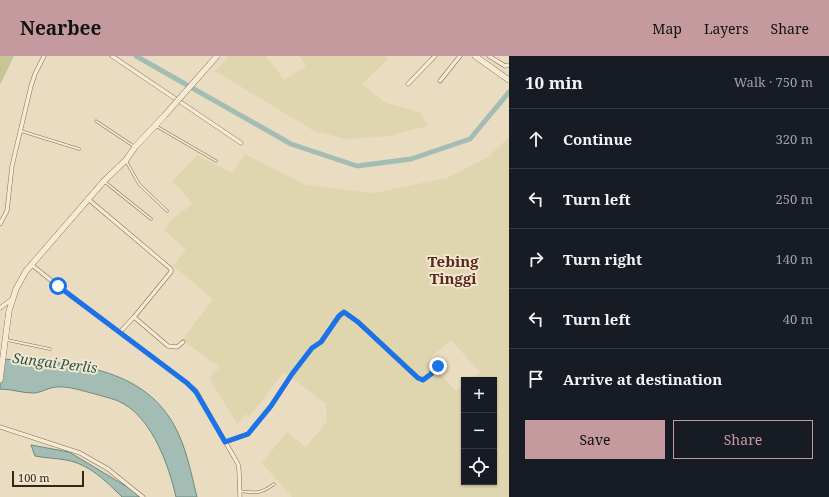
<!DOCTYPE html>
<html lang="en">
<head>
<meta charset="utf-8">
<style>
  :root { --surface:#171b24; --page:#20242c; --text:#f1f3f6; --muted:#9ea1a6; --line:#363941; --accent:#c49a9e }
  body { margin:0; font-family:"Noto Serif",serif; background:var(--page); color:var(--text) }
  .controls { position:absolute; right:12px; bottom:12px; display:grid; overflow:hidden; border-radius:0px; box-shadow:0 1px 3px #0004 }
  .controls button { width:36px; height:36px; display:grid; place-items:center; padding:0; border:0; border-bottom:1px solid var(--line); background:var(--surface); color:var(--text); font:20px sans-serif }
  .scale { position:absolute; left:12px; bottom:10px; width:72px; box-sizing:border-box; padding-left:4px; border:2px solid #33261d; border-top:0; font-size:11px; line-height:14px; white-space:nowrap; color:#33261d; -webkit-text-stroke:3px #f2e7cf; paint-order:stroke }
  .stop { position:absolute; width:12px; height:12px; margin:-9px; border:3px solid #1a73e8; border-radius:50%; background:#fff }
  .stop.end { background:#1a73e8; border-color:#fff; box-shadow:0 1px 4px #0008 }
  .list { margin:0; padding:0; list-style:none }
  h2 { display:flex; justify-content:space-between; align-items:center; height:52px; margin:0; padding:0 16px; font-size:17px }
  h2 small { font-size:13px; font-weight:400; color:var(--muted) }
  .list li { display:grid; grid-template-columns:26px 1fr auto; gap:12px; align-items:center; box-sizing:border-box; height:60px; padding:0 16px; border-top:1px solid var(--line) }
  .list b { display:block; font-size:15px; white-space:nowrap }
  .list em { font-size:13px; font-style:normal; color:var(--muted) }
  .actions { display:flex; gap:8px; padding:12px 16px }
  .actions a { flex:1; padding:9px 0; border:1px solid var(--accent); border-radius:0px; text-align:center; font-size:14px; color:var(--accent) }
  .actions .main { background:var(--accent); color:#111 }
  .icon { flex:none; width:22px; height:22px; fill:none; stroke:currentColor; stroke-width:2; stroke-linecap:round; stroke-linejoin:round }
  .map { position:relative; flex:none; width:509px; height:441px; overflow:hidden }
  header { display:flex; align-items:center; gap:24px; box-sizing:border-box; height:56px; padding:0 20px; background:var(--accent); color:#111 }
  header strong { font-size:19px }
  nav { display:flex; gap:22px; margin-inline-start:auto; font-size:14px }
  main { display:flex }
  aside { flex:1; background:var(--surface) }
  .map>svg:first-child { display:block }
  .farmland { fill:#dfd5ae; fill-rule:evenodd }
  .green { fill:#c4c795 }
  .water { fill:#a3bdb4; stroke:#6b8a81 }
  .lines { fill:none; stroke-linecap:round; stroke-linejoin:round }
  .canal { stroke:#a3bdb4; stroke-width:5 }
  .service-casing { stroke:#826d59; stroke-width:3 }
  .minor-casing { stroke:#826d59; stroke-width:4.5 }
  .secondary-casing { stroke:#644f3d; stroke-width:6 }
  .service { stroke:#f6ead2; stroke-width:2 }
  .minor { stroke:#f6ead2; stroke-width:3.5 }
  .secondary { stroke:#f6ead2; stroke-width:5.5 }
  .secondary-bridge-casing { stroke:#644f3d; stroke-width:6; stroke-linecap:butt }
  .secondary-bridge { stroke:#f6ead2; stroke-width:5.5 }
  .route { stroke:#1a73e8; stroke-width:5 }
  .labels { text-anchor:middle; stroke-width:4; stroke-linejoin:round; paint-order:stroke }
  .water-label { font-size:14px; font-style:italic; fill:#2d524e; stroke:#f2e7cf }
  .quarter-label { font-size:15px; font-weight:bold; fill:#5d291f; stroke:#f2e7cf }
</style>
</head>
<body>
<header>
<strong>Nearbee</strong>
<nav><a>Map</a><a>Layers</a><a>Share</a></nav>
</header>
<main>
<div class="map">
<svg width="509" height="441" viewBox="0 0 509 441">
  <rect width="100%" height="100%" fill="#eadcc0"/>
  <path class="farmland" d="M229 0H266L284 24 306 10 299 0H384L388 3 362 28 386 47 420 56 427 70 388 80 347 83 314 75 215 15Z
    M509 81V441H292L262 407 287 376 306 391 327 365 326 348 284 316 249 361 246 358 237 368 209 322 220 311 182 284 213 243 173 210 186 194 164 174 172 163 193 148 173 125 197 99 232 117 245 98 306 129 374 137 447 122 488 101ZM451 284 480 316 470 324H494V426H464V329L456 335 427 304Z"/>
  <path class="green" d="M0 0H14L0 29Z"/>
  <path class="water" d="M0 303C61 306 140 307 174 369 186 390 191 417 197 441H176C169 410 153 365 124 348 116 343 105 341 95 338 83 335 69 330 57 331 49 331 41 337 33 337 22 337 11 333 0 333Z
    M31 389 69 396 134 435 139 441H122C106 425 89 408 66 404 55 402 45 402 35 400Z"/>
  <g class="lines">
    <path class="canal" d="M136 0 291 88 357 110 411 103 470 83 509 36"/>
    <g class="service-casing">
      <path id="service" d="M96 65 135 91
        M156 70 216 105
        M21 75 79 93
        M126 105 139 128 167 155
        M105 126 151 163
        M7 284 50 293
        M240 435C256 437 261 438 274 428"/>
    </g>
    <g class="minor-casing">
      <path id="minor" d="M112 0 241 87
        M489 0 505 10 509 9
        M440 25 460 0
        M408 28 435 0
        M88 143 171 213V216L134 261 120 276
        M0 168 7 155 12 110 31 30 35 18 44 0
        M32 209 58 230 187 327 196 335 238 408 239 414 240 441
        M0 252 12 243
        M134 261 168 290 177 291 183 286
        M0 371 80 397 108 413 143 441
        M225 386 248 378 271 350 292 318 312 292 321 286 339 260 344 256 358 266 418 322 423 324 431 318 438 310"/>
    </g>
    <g class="secondary-casing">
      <path id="secondary" d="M475 0 509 24
        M210 8 217 0
        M0 324 9 255 16 233 26 215 104 125 126 104 135 91 165 59"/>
    </g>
    <use href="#service" class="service"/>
    <use href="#minor" class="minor"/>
    <use href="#secondary" class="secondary"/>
    <g class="secondary-bridge-casing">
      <path id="secondary-bridge" d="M165 59 210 8"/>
    </g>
    <use href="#secondary-bridge" class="secondary-bridge"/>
  </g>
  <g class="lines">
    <path class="route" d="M58 230 187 327 196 336 225 386 248 378 271 350 292 318 312 292 321 286 339 260 344 256 358 266 418 322 423 324 431 318 438 310"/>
  </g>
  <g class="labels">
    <g class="water-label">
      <text transform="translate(55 307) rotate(7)" y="5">Sungai Perlis</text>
    </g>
    <g class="quarter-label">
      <text x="453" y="211">Tebing<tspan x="453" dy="17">Tinggi</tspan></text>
    </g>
  </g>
</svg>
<div class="controls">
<button>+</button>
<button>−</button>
<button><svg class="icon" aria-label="locate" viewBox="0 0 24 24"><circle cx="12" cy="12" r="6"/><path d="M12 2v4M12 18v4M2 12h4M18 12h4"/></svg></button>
</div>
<div class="scale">100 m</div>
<div class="stop" style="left:58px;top:230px"></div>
<div class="stop end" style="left:438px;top:310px"></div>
</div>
<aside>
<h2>10 min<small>Walk · 750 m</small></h2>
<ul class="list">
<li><svg class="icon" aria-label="ahead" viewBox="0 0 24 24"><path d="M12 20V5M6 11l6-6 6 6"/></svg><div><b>Continue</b></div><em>320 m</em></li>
<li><svg class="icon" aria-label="left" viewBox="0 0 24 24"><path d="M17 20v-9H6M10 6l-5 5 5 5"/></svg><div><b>Turn left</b></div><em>250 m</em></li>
<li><svg class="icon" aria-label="right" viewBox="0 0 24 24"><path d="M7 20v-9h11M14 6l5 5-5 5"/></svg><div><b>Turn right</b></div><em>140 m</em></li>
<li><svg class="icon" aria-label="left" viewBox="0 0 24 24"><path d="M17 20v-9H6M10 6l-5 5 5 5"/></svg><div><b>Turn left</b></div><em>40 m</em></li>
<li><svg class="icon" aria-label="arrive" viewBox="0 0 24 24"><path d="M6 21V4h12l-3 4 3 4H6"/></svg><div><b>Arrive at destination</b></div></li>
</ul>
<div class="actions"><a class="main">Save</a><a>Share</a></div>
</aside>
</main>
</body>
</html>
